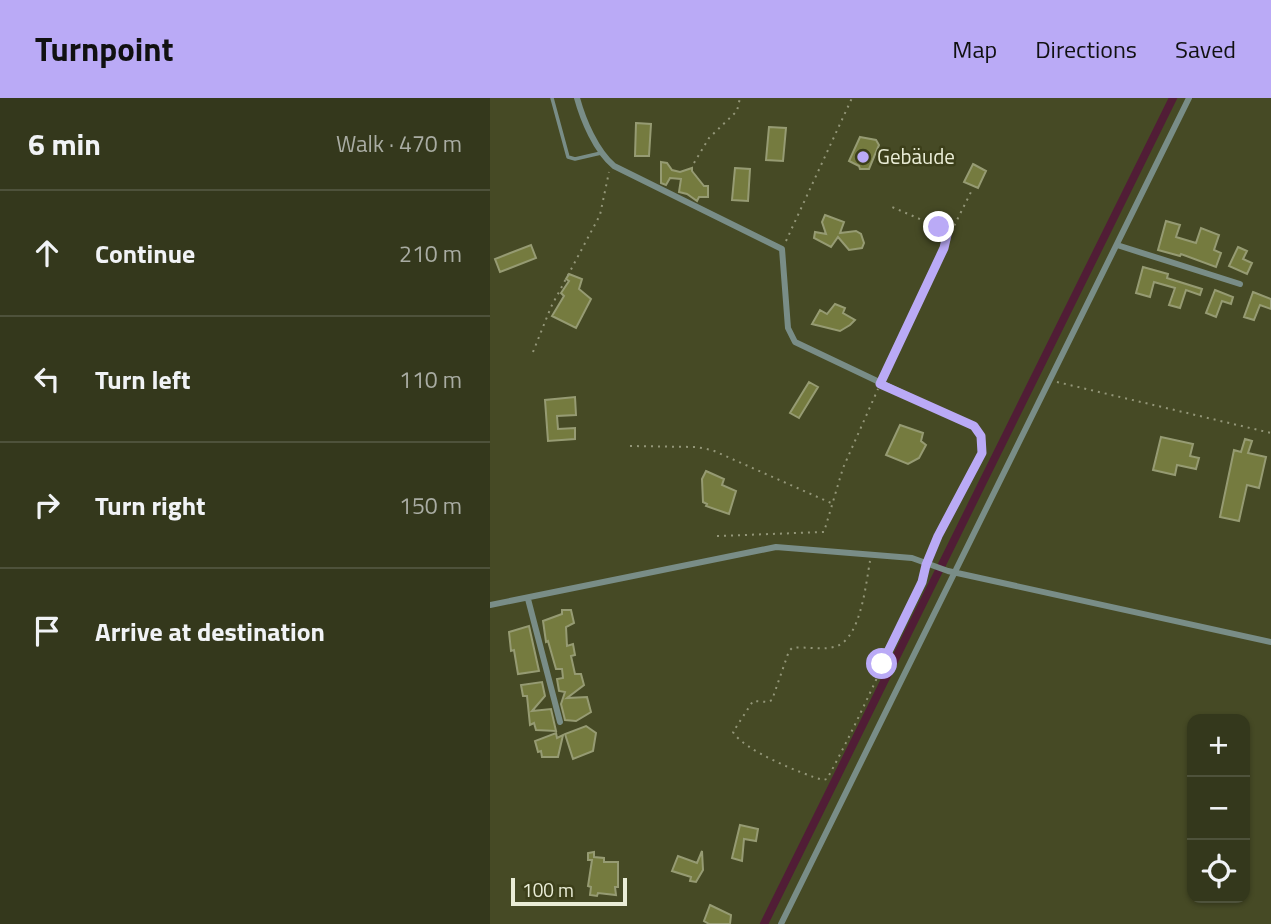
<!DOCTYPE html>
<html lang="en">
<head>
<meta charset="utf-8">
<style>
  :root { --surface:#34381c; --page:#3c3f25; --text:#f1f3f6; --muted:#a9aca3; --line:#4e523b; --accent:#baaaf6 }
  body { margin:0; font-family:"Titillium Web",sans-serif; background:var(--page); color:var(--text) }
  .controls { position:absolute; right:21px; bottom:21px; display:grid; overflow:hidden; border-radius:14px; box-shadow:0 2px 5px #0004 }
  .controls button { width:63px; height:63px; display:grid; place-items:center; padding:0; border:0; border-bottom:2px solid var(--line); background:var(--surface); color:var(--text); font:35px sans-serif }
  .scale { position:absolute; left:21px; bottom:18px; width:116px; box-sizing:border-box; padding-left:7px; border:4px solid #eaedd7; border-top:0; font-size:19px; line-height:24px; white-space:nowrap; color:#eaedd7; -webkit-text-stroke:5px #3c3f1a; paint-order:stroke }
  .stop { position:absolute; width:21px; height:21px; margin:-16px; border:5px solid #baaaf6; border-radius:50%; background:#fff }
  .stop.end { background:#baaaf6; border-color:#fff; box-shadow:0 2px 7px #0008 }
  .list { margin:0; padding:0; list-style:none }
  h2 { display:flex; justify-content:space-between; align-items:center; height:91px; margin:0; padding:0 28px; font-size:30px }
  h2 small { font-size:23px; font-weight:400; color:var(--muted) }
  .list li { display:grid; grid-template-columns:46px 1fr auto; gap:21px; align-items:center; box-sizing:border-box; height:126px; padding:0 28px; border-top:2px solid var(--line) }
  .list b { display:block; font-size:26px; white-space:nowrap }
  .list em { font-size:23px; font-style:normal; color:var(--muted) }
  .icon { flex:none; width:38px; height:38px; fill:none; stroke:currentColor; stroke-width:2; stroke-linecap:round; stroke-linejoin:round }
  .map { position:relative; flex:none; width:781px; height:826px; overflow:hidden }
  header { display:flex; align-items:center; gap:42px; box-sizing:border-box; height:98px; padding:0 35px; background:var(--accent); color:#111 }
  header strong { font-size:33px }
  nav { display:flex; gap:38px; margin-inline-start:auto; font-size:24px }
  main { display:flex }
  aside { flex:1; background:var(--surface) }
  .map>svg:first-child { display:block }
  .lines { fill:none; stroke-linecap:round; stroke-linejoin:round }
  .canal { stroke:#511d36; stroke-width:8 }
  .building { fill:#757b3f; stroke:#969b73; stroke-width:2 }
  .path { stroke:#939678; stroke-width:2; stroke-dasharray:2 5; stroke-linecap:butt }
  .lane { stroke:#798d87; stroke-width:3.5 }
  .street { stroke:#798d87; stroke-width:6 }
  .route { stroke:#baaaf6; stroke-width:9 }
  .poi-dot { fill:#baaaf6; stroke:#3c3f1a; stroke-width:2.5 }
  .labels { text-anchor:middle; stroke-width:5; stroke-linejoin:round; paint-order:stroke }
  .poi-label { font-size:21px; fill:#eaedd7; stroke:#3c3f1a; text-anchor:start }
</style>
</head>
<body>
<header>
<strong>Turnpoint</strong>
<nav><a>Map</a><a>Directions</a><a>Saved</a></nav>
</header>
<main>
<aside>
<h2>6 min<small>Walk · 470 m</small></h2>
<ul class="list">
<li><svg class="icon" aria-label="ahead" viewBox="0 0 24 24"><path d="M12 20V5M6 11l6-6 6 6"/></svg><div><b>Continue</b></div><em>210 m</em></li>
<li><svg class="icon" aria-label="left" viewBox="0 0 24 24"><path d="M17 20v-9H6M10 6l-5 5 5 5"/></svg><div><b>Turn left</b></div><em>110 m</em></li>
<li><svg class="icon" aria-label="right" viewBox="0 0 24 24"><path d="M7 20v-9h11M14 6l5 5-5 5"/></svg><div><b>Turn right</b></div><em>150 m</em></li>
<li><svg class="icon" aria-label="arrive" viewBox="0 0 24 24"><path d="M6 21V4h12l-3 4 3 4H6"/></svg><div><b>Arrive at destination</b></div></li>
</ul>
</aside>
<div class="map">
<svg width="781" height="826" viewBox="0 0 781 826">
  <rect width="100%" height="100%" fill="#464a25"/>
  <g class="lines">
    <path class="canal" d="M274 826 683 0"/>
  </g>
  <path class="building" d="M146 25 161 26 159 58H145Z
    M279 29 296 30 293 63 276 62Z
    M370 39 386 42 389 47 379 71H370L369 68 359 63Z
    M171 64 177 65 182 72 190 74 202 70V73L214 88H218V99H209L207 103 197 96 189 94 191 81 180 80 176 87 171 85Z
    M483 66 496 73 488 90 474 84Z
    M245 70 260 71 258 103 242 102Z
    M335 117 354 124 350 135 366 133 371 136 374 145 372 150 359 152 348 139 341 149 324 140 325 134 336 136 332 124Z
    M676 123 690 127 686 139 706 145 711 130 729 137 724 152 731 155 726 169 691 156 690 158 668 152Z
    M41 147 46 160 10 174 5 161Z
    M748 149 757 153 753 161 762 165 757 176 739 168Z
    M653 169 678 176 677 180 712 191 710 197 696 192 690 210 679 207 685 190 664 184 660 199 646 195Z
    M79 176 92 181 89 191 101 201 86 230 62 218 74 198 71 195 79 183 76 181Z
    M725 192 743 199 741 206 732 203 726 219 716 215Z
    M763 194 781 201V211L770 207 764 222 754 219Z
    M345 206 355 210 353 215 365 222 360 227 350 233 322 226 330 212 337 216Z
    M319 284 328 289 309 320 300 315Z
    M85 299 86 317 67 318 68 331 85 330V341L58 343 55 302Z
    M410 327 433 335 431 343 436 347 429 360 418 366 396 357Z
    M671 339 703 346 700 358 709 360 706 371 687 367 685 377 663 372Z
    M755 341 762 343 758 355 776 359 769 390 757 387 749 423 730 419 744 352 751 354Z
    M216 373 234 381 232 387 246 393 239 416 216 408 217 406 213 404 212 381Z
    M72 512H81L84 525 76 529 77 548 83 546 85 557 81 558 85 576H91L94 587 77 600 97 599 101 614 86 623 75 622 71 606 75 594 69 593 67 581 73 580 72 571H66L58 543 56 544 53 523 72 516Z
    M39 528 49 573 28 576 24 552 21 553 19 534Z
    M52 584 55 598 42 613 61 611 66 633 46 632 44 625 40 627 37 598H33L31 587Z
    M96 628 106 635 103 653 83 661 75 636Z
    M66 635 67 640 73 637 68 659H52L51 653 48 654 45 643Z
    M250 727 268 731 266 743 254 741 252 763 242 760Z
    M212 753 213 772 206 784 200 783 201 779 182 773 188 758 207 765Z
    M104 754V759L114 760V764H128V789H125L126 797 108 795 107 798 100 797 101 789 98 788 102 762H98V755Z
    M220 807 241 817 240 826H219L214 823Z"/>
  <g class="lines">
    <path class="path" d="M204 65 219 40 247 13 250 0
      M458 140 481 94
      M296 143 362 0
      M43 254 61 209 110 117 119 74
      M393 280 454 150 457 140 453 131 402 109
      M567 284 781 335
      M140 348 206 349 222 352 341 405
      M227 438 334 434 353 370 388 291
      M380 463C376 485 371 539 347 548 334 553 316 548 302 550L299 553 282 602 278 604 263 603 243 634C253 652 312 676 333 682L337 681C372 617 400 549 432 484L435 471"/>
    <path class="lane" d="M62 0 78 59 85 61 111 55"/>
    <path class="street" d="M87 0C93 22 106 53 124 68L292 151 298 230 305 244 484 329C492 336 494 344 492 355L448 438 437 464
      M627 147 750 186
      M38 501 70 624
      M0 507 286 449 422 460 458 473 781 544
      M291 826 699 0"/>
  </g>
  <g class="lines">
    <path class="route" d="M392 566 432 484 436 467 448 438 492 355 491 338 484 328 390 286 454 150 457 137 449 129"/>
  </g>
  <circle class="poi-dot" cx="373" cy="59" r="7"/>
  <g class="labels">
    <g class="poi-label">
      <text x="387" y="66">Gebäude</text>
    </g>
  </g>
</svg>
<div class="controls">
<button>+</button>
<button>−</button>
<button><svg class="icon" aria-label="locate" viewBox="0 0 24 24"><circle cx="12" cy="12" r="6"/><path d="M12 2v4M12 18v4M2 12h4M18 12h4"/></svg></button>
</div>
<div class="scale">100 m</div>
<div class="stop" style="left:392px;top:566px"></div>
<div class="stop end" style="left:449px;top:129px"></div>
</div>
</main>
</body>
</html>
